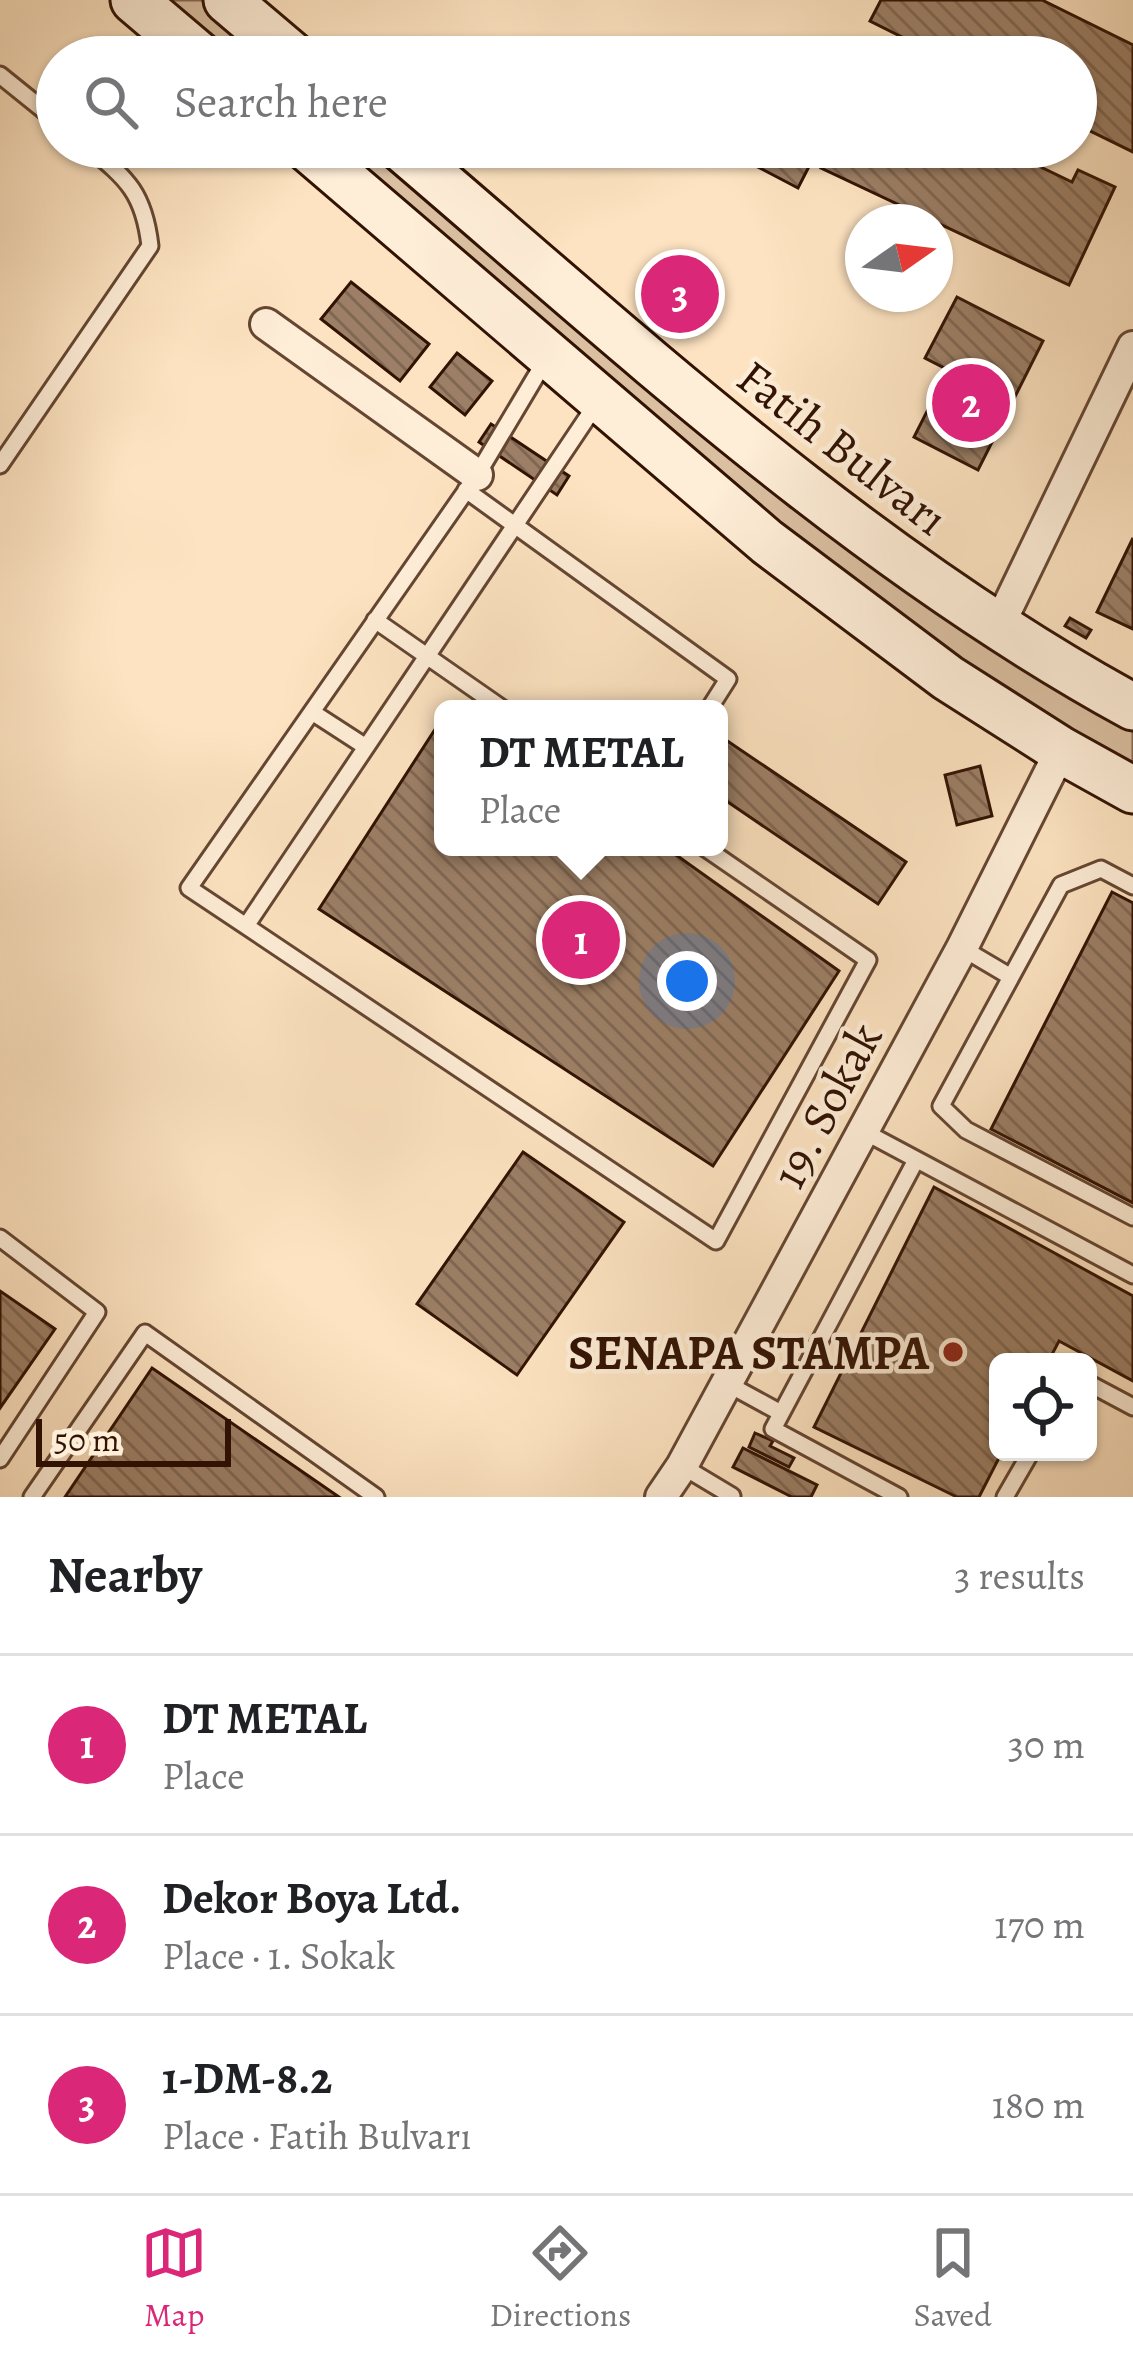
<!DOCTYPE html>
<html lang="en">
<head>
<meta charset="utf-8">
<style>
  :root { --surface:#fff; --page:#f2f2f2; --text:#202124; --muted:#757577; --line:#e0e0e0; --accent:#db2777 }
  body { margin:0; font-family:Alegreya,serif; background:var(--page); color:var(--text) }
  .controls { position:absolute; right:36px; bottom:36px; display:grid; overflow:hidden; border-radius:18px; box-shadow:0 3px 9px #0004 }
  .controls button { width:108px; height:108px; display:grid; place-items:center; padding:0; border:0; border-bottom:3px solid var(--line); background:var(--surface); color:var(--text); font:60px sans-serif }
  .compass { position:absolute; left:845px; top:204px; width:108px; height:108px; border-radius:50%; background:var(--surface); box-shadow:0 3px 9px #0004; rotate:76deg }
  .scale { position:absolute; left:36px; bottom:30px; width:195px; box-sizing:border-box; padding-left:12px; border:6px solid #321203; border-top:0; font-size:33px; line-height:42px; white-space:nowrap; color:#321203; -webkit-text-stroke:9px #feedd7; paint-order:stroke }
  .you { position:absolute; left:687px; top:981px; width:42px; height:42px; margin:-30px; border:9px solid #fff; border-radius:50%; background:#1a73e8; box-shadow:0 0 0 18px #1a73e833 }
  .badge { display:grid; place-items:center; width:78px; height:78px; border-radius:50%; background:var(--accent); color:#fff; font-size:39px; font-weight:700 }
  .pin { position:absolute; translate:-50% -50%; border:6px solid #fff; box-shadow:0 3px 12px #0006 }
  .popup { position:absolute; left:434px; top:700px; width:294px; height:156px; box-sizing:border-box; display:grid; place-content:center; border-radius:18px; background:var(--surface); filter:drop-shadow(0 3px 9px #0005); font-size:39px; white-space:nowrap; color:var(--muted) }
  .popup b { font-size:45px; color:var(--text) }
  .popup::after { content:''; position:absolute; left:50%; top:100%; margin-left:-24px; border:24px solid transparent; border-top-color:var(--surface) }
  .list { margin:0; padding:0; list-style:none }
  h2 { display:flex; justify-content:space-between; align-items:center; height:156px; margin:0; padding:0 48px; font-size:51px }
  h2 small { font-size:39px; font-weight:400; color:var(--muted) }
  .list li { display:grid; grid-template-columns:78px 1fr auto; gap:36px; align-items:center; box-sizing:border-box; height:180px; padding:0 48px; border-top:3px solid var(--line) }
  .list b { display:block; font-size:45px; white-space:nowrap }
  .list p { margin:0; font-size:39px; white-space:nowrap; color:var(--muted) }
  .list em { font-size:39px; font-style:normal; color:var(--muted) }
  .icon { flex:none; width:66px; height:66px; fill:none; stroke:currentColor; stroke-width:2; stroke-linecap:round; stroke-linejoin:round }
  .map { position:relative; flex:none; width:1133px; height:1497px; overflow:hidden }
  .search { position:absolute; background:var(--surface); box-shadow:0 3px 9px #0004; left:36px; right:36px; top:36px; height:132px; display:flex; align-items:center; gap:30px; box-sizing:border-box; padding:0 42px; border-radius:66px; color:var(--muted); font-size:45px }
  .sheet { height:696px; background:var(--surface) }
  nav { display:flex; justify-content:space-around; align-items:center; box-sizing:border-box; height:168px; border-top:3px solid var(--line); background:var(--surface); font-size:33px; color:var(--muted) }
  nav a { display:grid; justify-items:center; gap:6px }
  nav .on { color:var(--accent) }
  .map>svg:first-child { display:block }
  .green { fill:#dabfa1; stroke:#866852; stroke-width:3 }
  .building { fill:url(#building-back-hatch); stroke:#321203; stroke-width:3 }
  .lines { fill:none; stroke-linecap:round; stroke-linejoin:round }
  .service-casing { stroke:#654632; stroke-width:21 }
  .minor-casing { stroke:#654632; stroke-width:36 }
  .secondary-casing { stroke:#321203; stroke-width:51 }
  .service { stroke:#feedd7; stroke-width:15 }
  .minor { stroke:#feedd7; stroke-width:30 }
  .secondary { stroke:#feedd7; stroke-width:45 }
  .poi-dot { fill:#8f2418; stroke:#feedd7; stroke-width:4.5 }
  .labels { text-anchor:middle; stroke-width:9; stroke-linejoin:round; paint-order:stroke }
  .street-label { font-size:48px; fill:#321203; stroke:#feedd7 }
  .poi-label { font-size:48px; font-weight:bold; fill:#321203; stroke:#feedd7; text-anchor:end }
</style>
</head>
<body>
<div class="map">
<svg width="1133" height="1497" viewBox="0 0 1133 1497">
  <defs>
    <pattern id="building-back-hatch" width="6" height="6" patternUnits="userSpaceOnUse" patternTransform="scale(3)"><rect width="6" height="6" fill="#9c7f66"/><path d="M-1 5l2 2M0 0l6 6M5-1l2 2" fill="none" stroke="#806752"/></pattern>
  </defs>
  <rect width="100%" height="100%" fill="#fde3c1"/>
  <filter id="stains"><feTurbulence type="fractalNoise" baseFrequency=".00167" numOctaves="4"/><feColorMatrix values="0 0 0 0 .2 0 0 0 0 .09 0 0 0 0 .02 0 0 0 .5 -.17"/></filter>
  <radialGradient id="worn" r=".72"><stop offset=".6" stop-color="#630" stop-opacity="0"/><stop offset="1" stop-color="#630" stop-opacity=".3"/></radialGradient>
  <path class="green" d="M157 0H204L272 57H223Z
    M329 147H379L1133 724V764L979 680 900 629Z"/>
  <path class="building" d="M881 0H1042L1133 45V152L1076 124V57H942L870 21Z
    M825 38 862 57H815Z
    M768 147H819L798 188 758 167Z
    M831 147H999L1072 182 1078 170 1115 187 1069 285 821 168Z
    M676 260 708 276 683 327 651 312Z
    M351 282 429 344 400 381 321 319Z
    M957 297 1043 341 978 470 914 437 948 370 925 358Z
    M457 353 492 381 465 415 430 387Z
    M491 424 569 476 557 495 479 442Z
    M1133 538V629L1097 612Z
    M1070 618 1091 630 1086 638 1065 626Z
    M443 717V847H665L839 971 713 1166 319 909Z
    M723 738 906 862 878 904 719 796V744Z
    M980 766 992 816 957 825 945 775Z
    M1112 892 1133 903V1203L991 1129Z
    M523 1152 624 1222 517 1375 417 1304Z
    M934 1187 1133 1296V1381L1059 1341 1048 1362H998V1452H1002L979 1497H957L814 1427Z
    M0 1291 55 1329 0 1408Z
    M152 1368 339 1497H65Z
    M755 1433 773 1441 770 1446 794 1458 789 1467 749 1447Z
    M743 1448 817 1485 811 1497H792L733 1467Z"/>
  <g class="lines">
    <g class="service-casing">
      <path id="service" d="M0 75 57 121
        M545 361 477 475 189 888 246 926 599 400
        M0 465 150 246C144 194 128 179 88 147
        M466 490 728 679 709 709
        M375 620 503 709
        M312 712 366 747
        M1133 886 1101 869 1061 885 941 1106 966 1130 1133 1217
        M246 926 716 1241 868 960 704 847
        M962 948 1011 977
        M863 1131 1133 1275
        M0 1238 97 1312 0 1459
        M726 1383 781 1413
        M1088 1383 1133 1407
        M682 1466 732 1496
        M32 1497 145 1333 376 1497
        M899 1497 773 1429 916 1160
        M1005 1497 1031 1452"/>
    </g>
    <g class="minor-casing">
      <path id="minor" d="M266 324 477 475
        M997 629 1133 347
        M661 1497 682 1466 962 948 1061 750"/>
    </g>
    <g class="secondary-casing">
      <path id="secondary" d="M134 0 201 57
        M227 0 294 57
        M306 147 767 542 948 678 1061 750 1133 790
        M400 147C634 347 861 558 1133 707"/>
    </g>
    <use href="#service" class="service"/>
    <use href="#minor" class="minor"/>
    <use href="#secondary" class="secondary"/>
  </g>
  <circle class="poi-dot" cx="953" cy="1352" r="12"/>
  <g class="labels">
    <g class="street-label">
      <text transform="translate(843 447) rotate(38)" y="17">Fatih Bulvarı</text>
      <text transform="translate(826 1105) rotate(-62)" y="17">19. Sokak</text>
    </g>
    <g class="poi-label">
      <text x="929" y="1369">SENAPA STAMPA</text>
    </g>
  </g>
  <rect width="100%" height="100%" filter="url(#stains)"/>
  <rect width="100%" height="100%" fill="url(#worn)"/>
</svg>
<div class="controls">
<button><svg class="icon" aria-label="locate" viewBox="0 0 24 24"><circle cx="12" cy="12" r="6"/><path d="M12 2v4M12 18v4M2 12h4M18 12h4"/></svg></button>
</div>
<svg class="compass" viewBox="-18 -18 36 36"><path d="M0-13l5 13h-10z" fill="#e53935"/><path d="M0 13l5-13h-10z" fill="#757577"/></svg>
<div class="scale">50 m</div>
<div class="you"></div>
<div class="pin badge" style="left:581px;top:940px">1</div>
<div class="popup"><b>DT METAL</b>Place</div>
<div class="pin badge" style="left:971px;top:403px">2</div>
<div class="pin badge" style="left:680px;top:294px">3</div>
<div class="search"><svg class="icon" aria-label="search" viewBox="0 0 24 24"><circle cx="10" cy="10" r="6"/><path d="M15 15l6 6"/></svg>Search here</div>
</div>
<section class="sheet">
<h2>Nearby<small>3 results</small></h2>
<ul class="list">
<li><span class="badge">1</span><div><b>DT METAL</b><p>Place</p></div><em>30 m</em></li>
<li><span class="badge">2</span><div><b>Dekor Boya Ltd.</b><p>Place · 1. Sokak</p></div><em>170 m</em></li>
<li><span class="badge">3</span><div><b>1-DM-8.2</b><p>Place · Fatih Bulvarı</p></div><em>180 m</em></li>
</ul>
</section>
<nav>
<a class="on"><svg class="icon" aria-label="map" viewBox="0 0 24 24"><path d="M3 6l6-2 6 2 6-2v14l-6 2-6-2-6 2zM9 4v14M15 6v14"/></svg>Map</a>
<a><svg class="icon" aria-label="directions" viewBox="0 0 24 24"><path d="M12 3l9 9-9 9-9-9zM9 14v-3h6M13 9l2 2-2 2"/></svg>Directions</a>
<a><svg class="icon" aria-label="saved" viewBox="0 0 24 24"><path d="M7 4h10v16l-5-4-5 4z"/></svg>Saved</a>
</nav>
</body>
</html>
